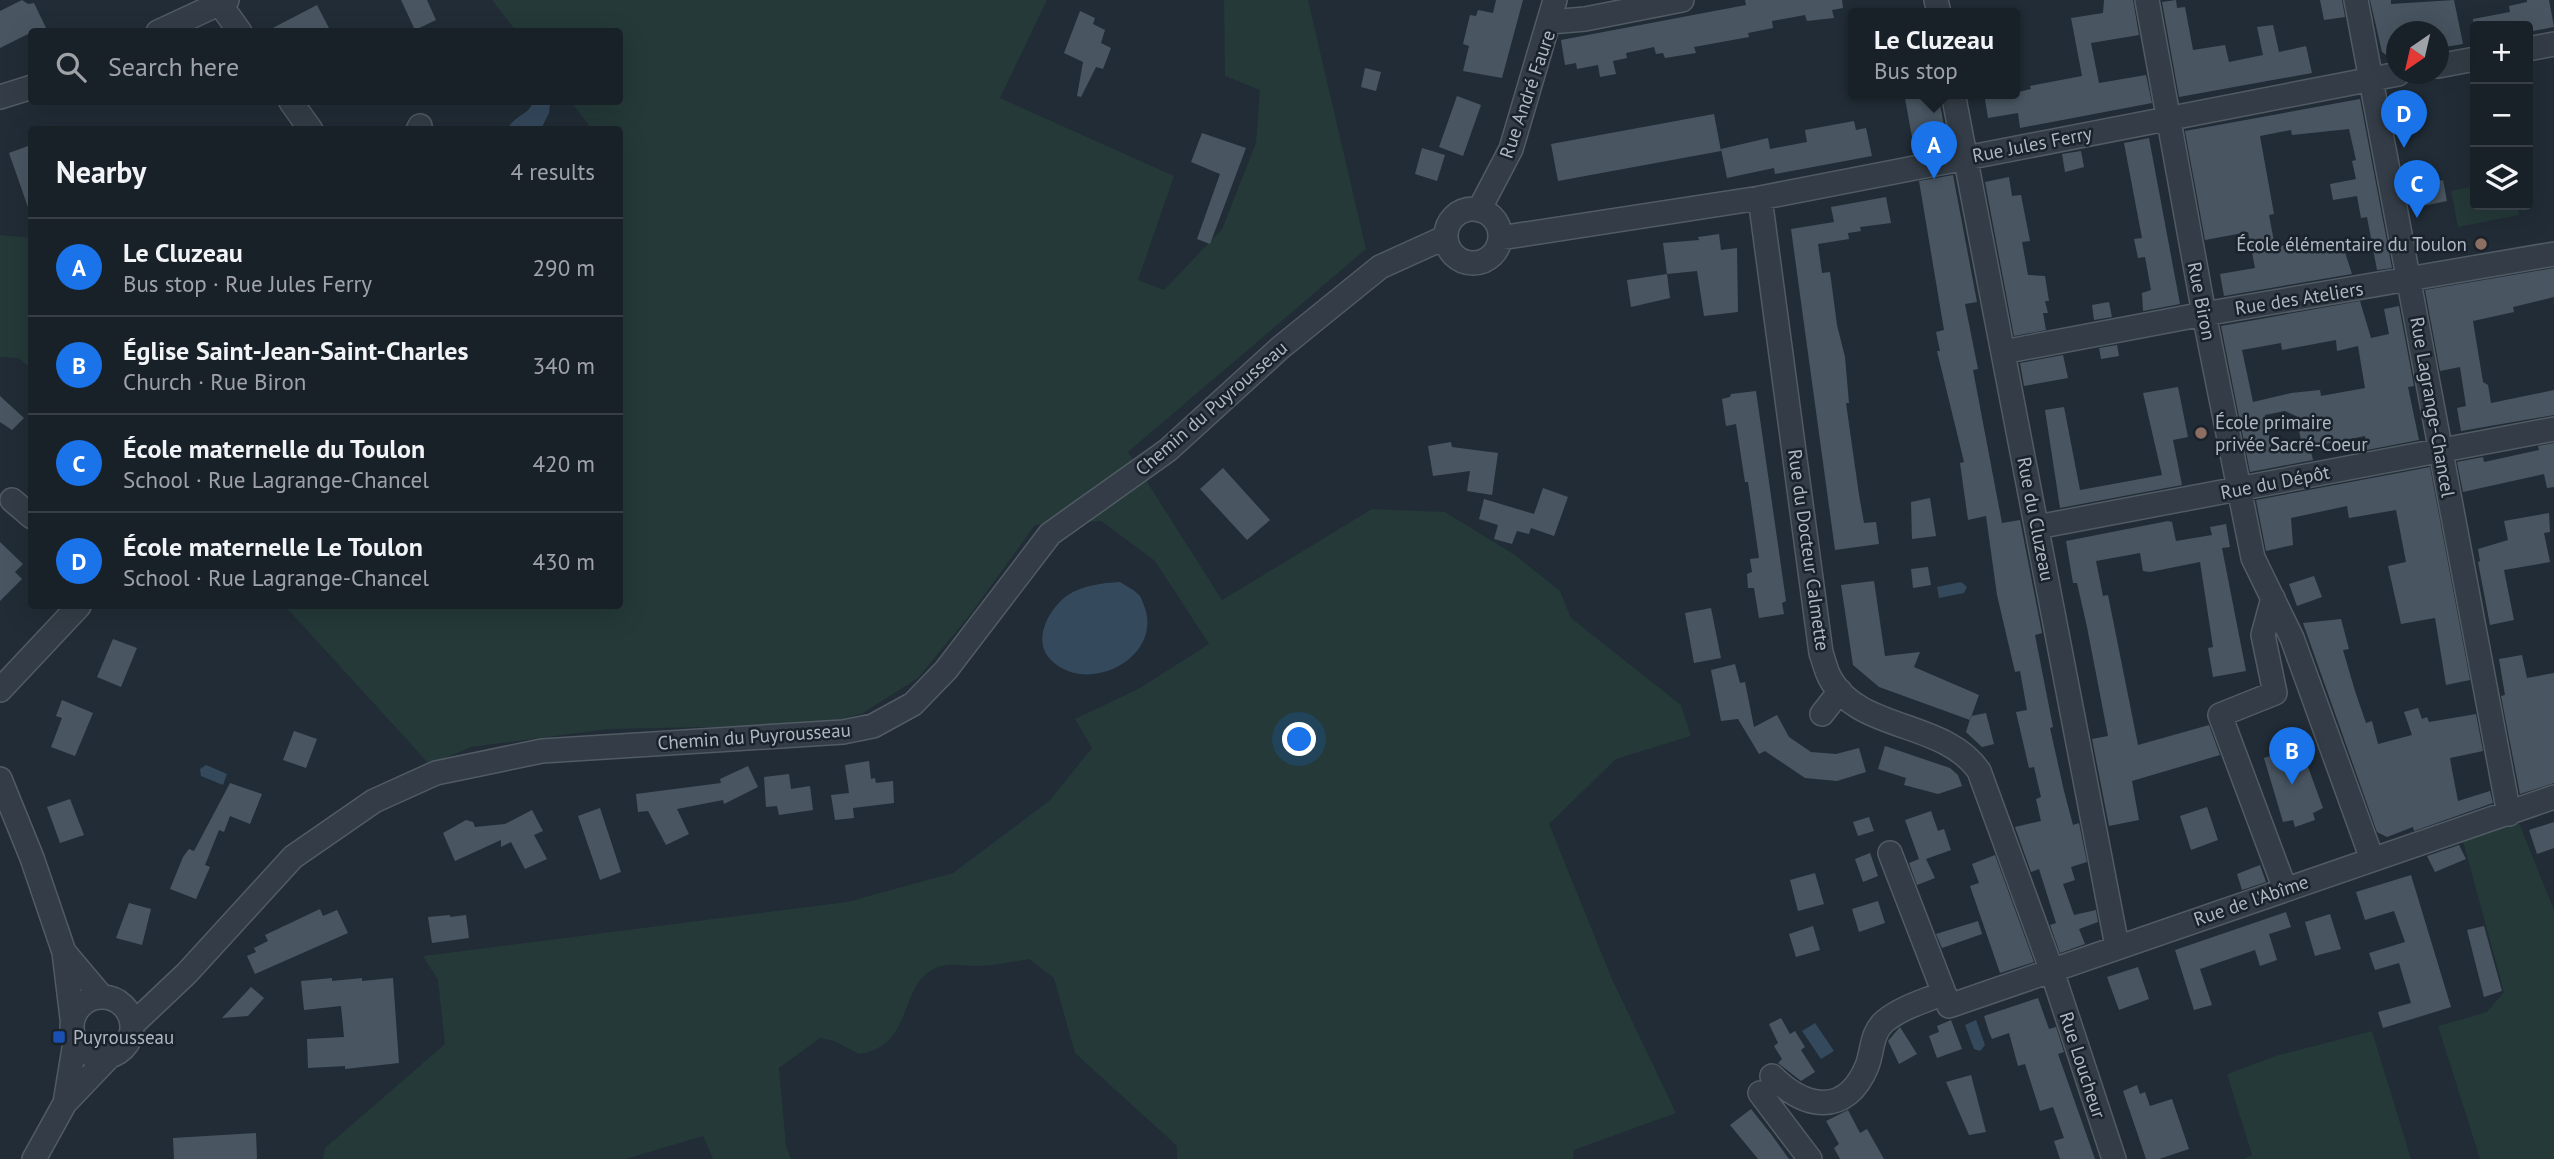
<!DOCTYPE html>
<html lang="en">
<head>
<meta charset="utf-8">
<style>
  :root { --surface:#192128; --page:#262e34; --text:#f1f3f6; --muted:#9fa3a8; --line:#373e45; --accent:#1a73e8 }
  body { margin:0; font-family:"PT Sans",sans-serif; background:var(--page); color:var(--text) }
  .controls { position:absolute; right:21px; top:21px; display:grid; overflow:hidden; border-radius:7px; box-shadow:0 7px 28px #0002 }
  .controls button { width:63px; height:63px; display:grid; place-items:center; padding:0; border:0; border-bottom:2px solid var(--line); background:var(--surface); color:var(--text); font:35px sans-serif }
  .compass { position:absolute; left:2386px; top:21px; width:63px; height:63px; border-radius:50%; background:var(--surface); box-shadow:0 7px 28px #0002; rotate:214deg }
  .you { position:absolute; left:1300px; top:740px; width:24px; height:24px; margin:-18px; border:5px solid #fff; border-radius:50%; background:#1a73e8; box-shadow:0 0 0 10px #1a73e833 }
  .badge { display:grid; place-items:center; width:46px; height:46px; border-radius:50%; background:var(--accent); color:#fff; font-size:23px; font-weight:700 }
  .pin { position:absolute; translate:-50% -58px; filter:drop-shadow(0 2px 4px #0008) }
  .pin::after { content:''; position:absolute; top:37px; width:24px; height:21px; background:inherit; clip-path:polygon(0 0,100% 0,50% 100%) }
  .popup { position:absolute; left:1848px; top:8px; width:172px; height:91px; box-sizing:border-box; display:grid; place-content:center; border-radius:7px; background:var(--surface); filter:drop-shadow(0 2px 5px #0005); font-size:23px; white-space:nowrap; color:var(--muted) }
  .popup b { font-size:26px; color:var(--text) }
  .popup::after { content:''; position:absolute; left:50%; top:100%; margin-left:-14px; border:14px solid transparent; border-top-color:var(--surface) }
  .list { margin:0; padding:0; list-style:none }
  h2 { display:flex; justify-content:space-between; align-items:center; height:91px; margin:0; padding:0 28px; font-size:30px }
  h2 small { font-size:23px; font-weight:400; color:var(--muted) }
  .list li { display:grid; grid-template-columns:46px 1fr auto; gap:21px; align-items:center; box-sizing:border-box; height:98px; padding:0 28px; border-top:2px solid var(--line) }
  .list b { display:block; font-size:26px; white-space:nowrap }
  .list p { margin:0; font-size:23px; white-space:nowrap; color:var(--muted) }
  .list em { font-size:23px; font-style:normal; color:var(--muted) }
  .icon { flex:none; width:38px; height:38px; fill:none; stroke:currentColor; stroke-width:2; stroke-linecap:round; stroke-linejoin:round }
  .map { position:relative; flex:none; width:2554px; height:1159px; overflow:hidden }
  .search { position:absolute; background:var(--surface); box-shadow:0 7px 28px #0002; left:28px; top:28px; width:595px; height:77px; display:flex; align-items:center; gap:18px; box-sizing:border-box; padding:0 24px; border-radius:7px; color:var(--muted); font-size:26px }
  .panel { position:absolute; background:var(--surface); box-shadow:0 7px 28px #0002; left:28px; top:126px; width:595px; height:483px; border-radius:7px }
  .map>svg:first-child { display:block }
  .green { fill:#243938 }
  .water { fill:#35495d }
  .building { fill:#495662; fill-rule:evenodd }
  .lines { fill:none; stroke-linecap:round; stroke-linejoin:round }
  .minor-casing { stroke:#515b64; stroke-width:26 }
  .minor { stroke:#343d47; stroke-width:23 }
  .education-dot { fill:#8d6e63; stroke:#1a222b; stroke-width:2.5 }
  .transit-dot { fill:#1a4fb4; stroke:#1a222b; stroke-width:2.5 }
  .labels { text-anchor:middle; stroke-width:5; stroke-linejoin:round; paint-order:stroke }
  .street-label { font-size:19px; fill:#aeb8c3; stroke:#1a222b }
  .poi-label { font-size:19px; fill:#aeb8c3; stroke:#1a222b; text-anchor:start }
</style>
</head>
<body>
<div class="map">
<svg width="2554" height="1159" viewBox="0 0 2554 1159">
  <rect width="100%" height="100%" fill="#212c36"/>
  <path class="green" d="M492 0H1047L1000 98 1174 176 1138 280 1164 290 1222 229 1256 143 1260 90 1225 76 1224 0H1308L1366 249 1128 452 1222 600 1372 509 1445 512 1515 555 1560 591 1571 618 1681 705 1691 736 1616 759 1549 824 1612 979 1676 1113 1574 1150 1573 1159H1177V1146L1075 1053 1054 978 1029 959C1013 962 997 965 981 966 967 967 953 962 938 967 897 982 916 1046 859 1054L834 1041 820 1038 779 1068 786 1146 791 1159H713L703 1136 626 1159H323L325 1148 445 1044 438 980 423 956 847 902 953 873 1049 801 1092 748 1075 719 1140 688 1209 644 1155 561 1101 521 1035 525 969 616 918 678 863 713 820 725 608 729 471 747 430 765 285 606H620V130L588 129 589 125 571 102H620V32L516 31Z
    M2475 186V205H2517L2519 215 2458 227 2451 191Z
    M0 235 31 238V368L18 358 0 357Z
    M2519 823 2554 910V1159H2480L2438 1026 2487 1012 2504 992 2463 841Z
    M2372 1031 2411 1159H2244L2252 1155 2227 1074 2279 1055Z"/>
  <path class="water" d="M533 102 550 104 549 113 541 129H508C513 116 529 115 533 102Z
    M1120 582C1126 586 1133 589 1138 594 1142 597 1143 604 1145 608 1162 659 1086 697 1050 659 1032 640 1049 608 1068 595 1083 585 1103 583 1120 582Z
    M1961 582 1967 587 1964 593 1939 598 1937 587Z
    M206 765 227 774 223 785 201 776 200 769Z
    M1976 1020 1985 1045 1980 1051 1974 1049 1965 1025Z
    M1815 1023 1834 1051 1821 1059 1802 1031Z"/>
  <path class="building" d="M22 0 28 4 34 3 48 32H32L0 48V11Z
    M401 0H427L436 20 415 30Z
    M1496 0H1523L1502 78 1463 71 1469 46 1463 44 1470 15 1476 16 1478 10 1493 13Z
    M1745 0H1842L1843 8 1832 10 1834 18 1807 21 1805 15 1772 21 1773 28 1748 33 1749 37 1694 47 1696 53 1665 58 1663 53 1656 54 1654 47 1626 53 1627 58 1613 61 1616 74 1600 77 1598 65 1577 69 1576 63 1565 65 1561 40 1746 5Z
    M2104 0H2133L2139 35 2091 43 2099 83 2146 75 2152 103 2020 128 2018 113 1988 118 1984 93H2014L2031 89 2030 86 2082 76 2071 18 2103 13Z
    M2176 0 2177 8 2185 7 2193 50 2225 45 2229 62 2263 55 2257 27 2273 25 2279 52 2306 46 2312 73 2179 97 2162 2Z
    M2320 0H2342L2345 17 2324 20Z
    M2370 0H2391V4L2454 0 2463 44 2439 48V32H2397L2394 60 2382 52Z
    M2527 0H2549L2554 27 2528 32V26H2474L2473 19 2510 12 2509 6 2527 2Z
    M317 5 331 32H265Z
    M1080 11 1095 18 1093 24 1105 30 1101 43 1111 48 1103 69 1096 67 1081 97 1077 96 1083 62 1064 53Z
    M1365 68 1381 72 1376 91 1361 87Z
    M1904 93H1938L1947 142 1914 148Z
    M1457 96 1481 105 1463 156 1439 147Z
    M2360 99 2392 268 2377 270 2367 217 2361 218 2357 196 2333 200 2330 184 2356 179 2352 161 2356 160 2349 129 2292 135 2291 130 2260 136 2274 214 2269 215 2275 247 2310 241 2311 248 2343 246 2352 274 2224 296 2220 274 2255 268 2248 232 2205 240 2185 131Z
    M1714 114 1721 151 1558 181 1551 144Z
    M1854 121 1856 130 1866 128 1872 156 1775 174 1774 168 1727 178 1721 149 1768 138 1770 149 1807 142 1805 130Z
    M1202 133 1246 148 1210 244 1197 239 1220 174 1191 162Z
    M2149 138 2180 304 2143 311 2142 293 2151 290 2145 257 2138 258 2134 239 2142 238 2124 143Z
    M28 146 32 155 30 213 9 153Z
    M1422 148 1445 155 1437 181 1415 174Z
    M2081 151 2084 167 2065 172 2062 154Z
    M1953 175 1977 302 1965 304 1978 369 1973 370 2002 523 2020 520 2042 633 2035 635 2053 727 2050 728 2064 791 2073 825 2079 823 2087 862 2071 867 2075 880 2063 884 2074 915 2096 910 2098 922 2079 929 2085 944 2060 953 2050 925 2056 923 2039 869 2031 872 2015 827 2041 821 2036 799 2041 797 2034 767 2029 768 2016 712 2027 710 2020 671 2015 672 1997 595 1986 516 1968 520 1960 463 1964 462 1937 351H1940L1936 332 1944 330 1919 181Z
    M2009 177 2012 196 2021 195 2030 241 2022 242 2028 275 2045 276 2049 301H2045L2048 313H2043L2046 330 2014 336 1985 182Z
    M2443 180 2447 201 2423 206 2419 185Z
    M1886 197 1891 223 1860 227 1861 231 1848 233 1849 239 1818 244 1822 273 1830 272 1837 325 1845 357 1849 403H1846L1859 495 1864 523 1876 522 1879 544 1835 550 1791 229 1834 222 1831 207Z
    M1719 234 1721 250 1737 248 1738 312 1704 316 1697 271 1667 274 1663 243 1699 240 1698 237Z
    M2554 268V297L2513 307 2514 312 2473 321 2483 382 2488 385 2491 403 2554 390V415L2461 431 2457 408 2466 406 2460 367 2440 371 2425 290Z
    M1667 274 1670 298 1631 307 1627 280Z
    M2360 301 2371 338 2389 334 2384 309 2399 306 2414 386 2408 387 2419 440 2367 450 2365 436 2310 447 2313 460 2250 472 2221 326ZM2336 340 2337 351 2358 346 2365 388 2321 396 2320 390 2291 393 2253 402 2242 350 2281 343 2282 350ZM2285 411 2296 416 2302 445 2272 451 2265 415Z
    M2109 302 2112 317 2094 320 2092 305Z
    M2117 345 2119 356 2101 359 2099 348Z
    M2063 355 2068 378 2024 386 2020 363Z
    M2178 387 2188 437 2173 440 2182 485 2060 508 2045 410 2064 407 2080 490 2162 475 2143 393Z
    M1756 391 1786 601 1782 603 1784 614 1759 618 1754 588H1748L1747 574 1752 572 1750 559 1759 558 1748 482H1745L1736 424 1726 426 1722 399 1730 397 1731 394Z
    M0 396 24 418 12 430 0 422Z
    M1451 442 1452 447 1498 453 1492 495 1467 491 1470 471 1433 476 1428 446Z
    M2554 443V487L2547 488 2544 474 2463 492 2457 462 2483 457 2484 462 2539 450 2538 446Z
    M2430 467 2470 680 2446 685 2435 618 2401 624 2388 566 2406 562 2396 510 2349 518 2347 506 2291 518 2293 545 2266 551 2256 500Z
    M1223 468 1270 520 1247 540 1200 489Z
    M1543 488 1568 497 1554 536 1531 528 1529 534 1517 531 1512 544 1494 539 1498 525 1479 519 1484 499 1534 514Z
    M1930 498 1936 536 1912 539 1911 502Z
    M2549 513 2550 532 2544 533 2550 562 2504 570 2514 620 2490 625 2478 562 2480 561 2478 549 2508 540 2504 521Z
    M2168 521 2172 522 2176 541 2212 535 2210 527 2226 524 2230 547 2222 548 2246 671 2213 677 2208 648 2213 647 2200 562 2150 572 2143 571 2140 553 2096 561 2103 596 2108 595 2138 745 2209 725 2220 755 2132 781 2139 820 2109 826 2092 739 2108 736 2087 627 2077 583H2073L2066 541Z
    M0 542 23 564 15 572 22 579 0 601Z
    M1928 567 1931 585 1913 588 1911 569Z
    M2314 576 2322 597 2297 606 2289 584Z
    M1874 581 1885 656 1920 652 1914 667 1979 695 1970 720 1879 687 1853 665 1841 585Z
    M1711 608 1721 658 1694 663 1685 613Z
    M2341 619 2349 649 2343 650 2355 691 2366 723 2372 721 2378 744 2412 735 2404 712 2418 708 2422 719 2427 717 2429 722 2476 714 2483 751 2450 758 2452 770 2458 801 2490 791 2493 803 2414 831 2413 827 2387 837 2377 832 2303 623Z
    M113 639 137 648 121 687 97 677Z
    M2522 655 2527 678 2554 673V783L2520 794 2501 696 2505 695 2499 659Z
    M1735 664 1740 683 1745 682 1754 727 1777 715 1789 737 1811 752 1836 754 1859 748 1866 772 1837 781 1805 778 1765 751 1759 754 1738 719 1721 721 1711 670Z
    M62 700 93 713 75 756 51 747 62 718 56 716Z
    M1986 713 1994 744 1982 747 1966 732 1971 716Z
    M294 731 317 739 306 768 283 760Z
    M2283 743 2294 747 2300 745 2323 808 2313 813 2315 820 2295 827 2293 820 2283 822 2264 758 2270 756 2275 746Z
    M1885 746 1950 768 1958 775 1962 786 1938 794 1904 785 1906 778 1878 769Z
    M869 761 871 779 875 778 876 783 893 781 894 803 853 808 854 818 835 820 831 795 849 793 845 765Z
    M748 766 758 787 724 804 723 800 677 809 689 834 666 845 648 811 638 812 636 794 721 783 720 779Z
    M789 774 791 789 810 786 813 810 779 815 777 806 766 807 764 777Z
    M230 783 262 794 250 824 230 816 224 832 219 830 205 865 210 867 196 899 170 889 183 857 189 849 194 851Z
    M70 799 84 835 60 843 47 807Z
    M2207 807 2218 840 2191 850 2180 816Z
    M600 808 621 872 600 880 578 816Z
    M532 810 543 831 534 835 547 859 525 869 511 842 501 847V840L455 861 443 833 466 820 473 822 475 827 505 824Z
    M1931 811 1938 831 1944 829 1951 850 1926 859 1935 878 1917 885 1909 863 1919 859 1905 820Z
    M1869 817 1874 831 1858 836 1853 822Z
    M2554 822V848L2537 854 2529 830Z
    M2459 845 2466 859 2435 872 2427 856Z
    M1870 853 1878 876 1863 882 1855 859Z
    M1995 855 2034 962 2000 973 1970 886 1979 883 1972 864Z
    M2260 865 2266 882 2242 890 2237 874Z
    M1815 873 1824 904 1798 911 1790 880Z
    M2411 875 2451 1007 2383 1028 2378 1012 2411 1003 2399 963 2375 970 2369 953 2405 942 2394 911 2365 920 2356 892Z
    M1878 901 1885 923 1859 932 1852 909Z
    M129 903 151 909 142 945 116 938Z
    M320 909 323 916 337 910 348 933 255 974 247 956 256 952 254 948 268 941 265 935Z
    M2286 912 2291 927 2269 934 2277 960 2260 966 2255 950 2200 969 2212 1005 2194 1010 2175 950Z
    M2330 914 2341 949 2315 956 2305 922Z
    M450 915V917L466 915 469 938 432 943 428 917Z
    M1978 921 1982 934 1942 948 1936 934Z
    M1813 926 1820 950 1796 957 1789 934Z
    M2484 926 2502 991 2484 997 2467 930Z
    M2138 967 2149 999 2119 1010 2107 977Z
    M332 978V981L362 978V981L393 978 399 1063 345 1069V1066L308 1068 307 1039 344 1037 341 1006 304 1010 301 981Z
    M251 987 264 998 248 1016 222 1018Z
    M2038 998 2049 1029 2056 1027 2064 1052 2058 1054 2095 1159H2060L2054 1141 2064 1138 2053 1107 2040 1111 2025 1064 2018 1066 2009 1033 1992 1039 1989 1032 1984 1016Z
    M1781 1018 1790 1034 1795 1031 1805 1047 1801 1050 1815 1072 1801 1081 1778 1063 1782 1059 1774 1046 1778 1043 1769 1024Z
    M1951 1020 1962 1049 1937 1058 1929 1036 1939 1032 1937 1026Z
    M1900 1027 1917 1054 1899 1064 1888 1041Z
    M1971 1075 1986 1132 1969 1135 1946 1082Z
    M2137 1085 2140 1094 2145 1092 2150 1106 2172 1099 2189 1149 2159 1159H2146L2123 1091Z
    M1751 1109 1771 1134 1789 1159H1758L1730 1125Z
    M1848 1110 1860 1133 1867 1129 1884 1159H1840L1834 1148 1839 1144 1826 1121Z
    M256 1133 257 1159H174L173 1138Z"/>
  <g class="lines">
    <g class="minor-casing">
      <path id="minor" d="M1936 0 1939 13
        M2147 0 2204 314 2253 558 2292 638 2372 859
        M2356 0 2509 814
        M220 4 240 32
        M1550 22 1585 19 1682 0
        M158 32 227 0
        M2528 49 2554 44
        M2438 66 2475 59
        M1953 93 2117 946
        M0 97 32 87
        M291 102 311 130
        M418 130 420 126
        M1760 198 1821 653C1824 661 1826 671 1830 678 1859 732 1944 720 1979 771L2052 971 2114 1159
        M1446 236a27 27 0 1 1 54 0a27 27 0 1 1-54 0Z
        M1479 210 1511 149 1555 0
        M1500 238 1760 198 2398 74
        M2003 352 2204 314 2554 254
        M12 500 32 517
        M2037 527 2554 429
        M2273 598 2263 635 2275 693 2220 715 2285 889
        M0 690 79 606
        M1822 714 1840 691
        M0 779 32 858 64 952 72 1018
        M1890 853 1949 1006 2554 797
        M64 952 102 997
        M72 1027a30 30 0 1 1 60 0a30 30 0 1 1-60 0Z
        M132 1025 187 973 293 857 374 801 436 773 542 751 843 732 873 726 913 704 946 670 1050 534 1168 450 1280 348 1380 267 1446 237
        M1772 1076C1805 1109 1846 1117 1867 1066 1873 1050 1871 1033 1885 1021 1902 1007 1925 1001 1944 993
        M1760 1093 1810 1159
        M65 1103 75 1042
        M34 1159 65 1103 109 1057"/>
    </g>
    <use href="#minor" class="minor"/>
  </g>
  <g class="education-dot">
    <circle cx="2481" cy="244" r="7"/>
    <circle cx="2201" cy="433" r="7"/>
  </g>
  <rect class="transit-dot" x="52" y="1030" width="14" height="14" rx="3.5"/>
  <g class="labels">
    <g class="street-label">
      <text transform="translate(1527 94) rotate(-71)" y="7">Rue André Faure</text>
      <text transform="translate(2032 144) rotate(-11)" y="7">Rue Jules Ferry</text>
      <text transform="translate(2299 298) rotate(-9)" y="7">Rue des Ateliers</text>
      <text transform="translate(2202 301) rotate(79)" y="7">Rue Biron</text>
      <text transform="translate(2433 407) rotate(80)" y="7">Rue Lagrange-Chancel</text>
      <text transform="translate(1211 408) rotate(-41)" y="7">Chemin du Puyrousseau</text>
      <text transform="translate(2275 482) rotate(-11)" y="7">Rue du Dépôt</text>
      <text transform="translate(2036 519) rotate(79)" y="7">Rue du Cluzeau</text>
      <text transform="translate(1809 550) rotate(82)" y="7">Rue du Docteur Calmette</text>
      <text transform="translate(754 736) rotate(-4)" y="7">Chemin du Puyrousseau</text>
      <text transform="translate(2251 900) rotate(-19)" y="7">Rue de l'Abîme</text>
      <text transform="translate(2083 1065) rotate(72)" y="7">Rue Loucheur</text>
    </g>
    <g class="poi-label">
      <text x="2467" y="251" text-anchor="end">École élémentaire du Toulon</text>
      <text x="2215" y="429">École primaire<tspan x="2215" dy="22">privée Sacré-Coeur</tspan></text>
      <text x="73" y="1044">Puyrousseau</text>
    </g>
  </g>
</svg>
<div class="controls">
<button>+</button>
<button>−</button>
<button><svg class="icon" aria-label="layers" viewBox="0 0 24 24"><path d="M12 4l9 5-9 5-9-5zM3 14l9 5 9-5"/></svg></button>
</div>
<svg class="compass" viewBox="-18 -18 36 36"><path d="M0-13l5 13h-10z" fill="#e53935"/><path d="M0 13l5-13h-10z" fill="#9fa3a8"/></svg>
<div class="you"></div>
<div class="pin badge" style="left:1934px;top:179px">A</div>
<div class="popup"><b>Le Cluzeau</b>Bus stop</div>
<div class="pin badge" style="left:2292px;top:785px">B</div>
<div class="pin badge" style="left:2417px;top:218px">C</div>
<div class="pin badge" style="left:2404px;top:148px">D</div>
<div class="search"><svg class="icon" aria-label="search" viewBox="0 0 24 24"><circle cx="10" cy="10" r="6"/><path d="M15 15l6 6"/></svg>Search here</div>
<section class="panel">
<h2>Nearby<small>4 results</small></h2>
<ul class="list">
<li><span class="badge">A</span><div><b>Le Cluzeau</b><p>Bus stop · Rue Jules Ferry</p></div><em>290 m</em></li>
<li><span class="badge">B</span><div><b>Église Saint-Jean-Saint-Charles</b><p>Church · Rue Biron</p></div><em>340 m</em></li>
<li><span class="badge">C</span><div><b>École maternelle du Toulon</b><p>School · Rue Lagrange-Chancel</p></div><em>420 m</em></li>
<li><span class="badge">D</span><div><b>École maternelle Le Toulon</b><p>School · Rue Lagrange-Chancel</p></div><em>430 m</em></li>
</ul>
</section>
</div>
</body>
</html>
